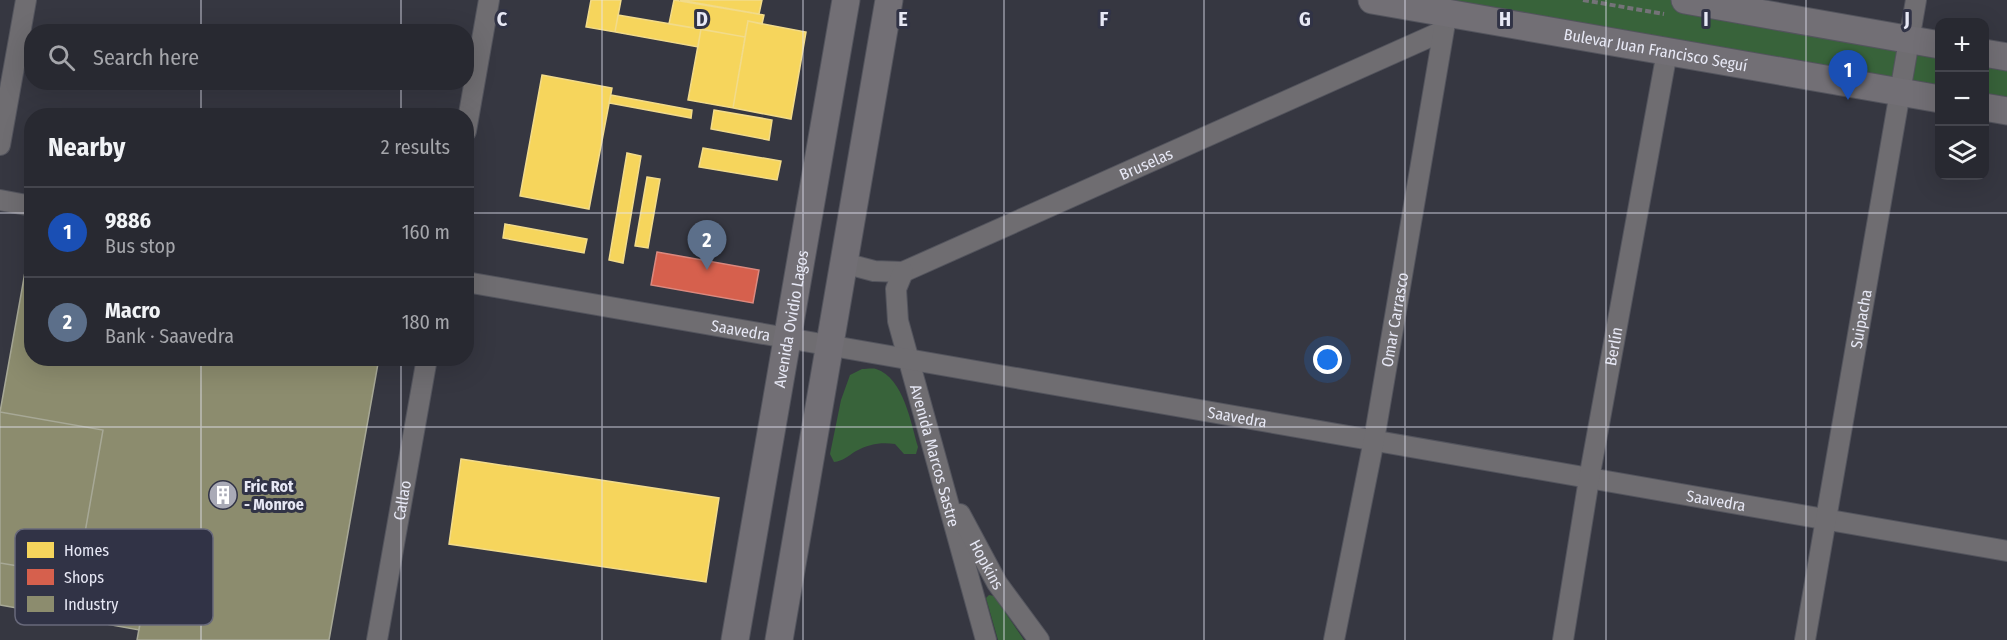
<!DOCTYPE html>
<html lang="en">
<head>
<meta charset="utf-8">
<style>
  :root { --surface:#282931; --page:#34353d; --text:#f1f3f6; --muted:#a5a6ab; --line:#44454d; --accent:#a9aab6 }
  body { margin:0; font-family:"Fira Sans Condensed",sans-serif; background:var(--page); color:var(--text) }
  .controls { position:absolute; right:18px; top:18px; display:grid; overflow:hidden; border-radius:12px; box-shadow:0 6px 24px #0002 }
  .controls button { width:54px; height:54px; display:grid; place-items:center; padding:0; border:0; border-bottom:2px solid var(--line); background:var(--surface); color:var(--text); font:30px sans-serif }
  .you { position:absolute; left:1328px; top:360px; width:21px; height:21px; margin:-15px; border:4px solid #fff; border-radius:50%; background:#1a73e8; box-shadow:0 0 0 9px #1a73e833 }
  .badge { display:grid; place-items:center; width:39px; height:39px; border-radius:50%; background:var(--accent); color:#fff; font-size:20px; font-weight:700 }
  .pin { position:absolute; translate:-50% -50px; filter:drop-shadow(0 2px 3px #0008) }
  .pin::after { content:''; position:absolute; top:32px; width:21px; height:18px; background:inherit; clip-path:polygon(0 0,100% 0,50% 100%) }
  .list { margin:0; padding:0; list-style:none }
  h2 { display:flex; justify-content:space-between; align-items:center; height:78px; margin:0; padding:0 24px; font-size:26px }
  h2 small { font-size:20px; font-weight:400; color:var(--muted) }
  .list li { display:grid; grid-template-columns:39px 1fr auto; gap:18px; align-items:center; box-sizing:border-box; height:90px; padding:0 24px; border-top:2px solid var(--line) }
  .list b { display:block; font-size:22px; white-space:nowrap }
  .list p { margin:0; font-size:20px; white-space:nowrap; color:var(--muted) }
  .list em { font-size:20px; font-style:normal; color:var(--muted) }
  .icon { flex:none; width:33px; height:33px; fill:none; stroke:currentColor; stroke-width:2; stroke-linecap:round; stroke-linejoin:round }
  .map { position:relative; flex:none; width:2007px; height:640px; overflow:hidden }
  .search { position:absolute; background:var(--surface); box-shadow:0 6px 24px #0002; left:24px; top:24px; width:450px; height:66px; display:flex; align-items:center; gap:15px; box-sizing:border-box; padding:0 21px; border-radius:24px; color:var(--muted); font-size:22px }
  .panel { position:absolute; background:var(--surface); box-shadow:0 6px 24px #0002; left:24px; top:108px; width:450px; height:258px; border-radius:24px }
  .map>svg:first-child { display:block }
  .green { fill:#38633a }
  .homes { fill:#f6d55c; stroke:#f2db8a; stroke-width:1.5 }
  .shops { fill:#d6604d; stroke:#db897f; stroke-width:1.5 }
  .industry { fill:#8c8c6e; stroke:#a7a896; stroke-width:1.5 }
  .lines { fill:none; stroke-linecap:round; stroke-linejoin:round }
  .street-casing { stroke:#53545d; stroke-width:22 }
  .secondary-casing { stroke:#53545d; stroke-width:29 }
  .path { stroke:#747378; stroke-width:4; stroke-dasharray:6 3; stroke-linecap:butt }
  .street { stroke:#6f6d71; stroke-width:20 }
  .secondary { stroke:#726f75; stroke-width:27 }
  .grid { fill:none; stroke:#e7e8f5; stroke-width:1.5; stroke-opacity:0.55 }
  .labels { text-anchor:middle; stroke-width:6; stroke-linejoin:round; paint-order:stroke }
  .street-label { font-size:16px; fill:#e7e8f5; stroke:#313346 }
  .poi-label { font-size:16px; font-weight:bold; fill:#e7e8f5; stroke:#313346; text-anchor:start }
  .key { fill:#313346; stroke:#68697b; stroke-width:1.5 }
  .key-label { font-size:16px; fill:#e7e8f5 }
  .grid-label { font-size:20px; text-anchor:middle; font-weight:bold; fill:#e7e8f5; stroke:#313346; stroke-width:6; stroke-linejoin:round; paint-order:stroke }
</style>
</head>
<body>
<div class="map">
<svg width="2007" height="640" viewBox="0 0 2007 640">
  <rect width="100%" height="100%" fill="#363741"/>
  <path class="green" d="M1372 0H1685L1939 45V99Z
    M1984 53 2007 57V111L1985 107Z
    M862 369C866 369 873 368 876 369 904 378 911 424 918 447L916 454H904L895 444C881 442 869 444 856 451 848 456 843 461 834 462L830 454 841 400 850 375Z
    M989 595 994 596 1024 640H998L986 598Z"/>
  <path class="homes" d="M591 0H621L615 32 586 27Z
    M674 0 764 15 762 24 748 21 745 37 669 24Z
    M680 0H762L759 14Z
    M618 15 701 29 698 47 615 32Z
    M748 21 806 32 791 119 733 108Z
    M701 29 745 37 733 108 688 100Z
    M542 75 612 88 589 209 520 196Z
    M611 95 692 110 691 118 609 103Z
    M714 110 772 120 769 140 711 129Z
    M703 148 781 161 777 180 699 167Z
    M627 153 641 156 623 263 609 260Z
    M647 177 660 179 648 248 635 246Z
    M505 224 587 239 584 253 503 238Z
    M461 459 719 498 706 582 449 544Z"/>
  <path class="shops" d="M657 252 759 270 753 303 651 285Z"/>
  <path class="industry" d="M27 261 32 262V358H379L329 640H137L146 590 81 578 85 561H80L103 430 0 412Z
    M0 412 103 430 80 561 57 556 54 572 0 563Z
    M57 556 85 561 81 578 146 590 139 630 0 605V563L54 572Z"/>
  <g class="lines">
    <g class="street-casing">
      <g id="street">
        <path d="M466 131 489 0"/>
        <path d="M0 145 26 0"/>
        <path d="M0 200 32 206"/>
        <path id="s1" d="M844 263 874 271 903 272 1443 31"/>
        <path id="s2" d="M903 272 896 289 898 321 986 640"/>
        <path id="s3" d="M466 282 2007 551"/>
        <path id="s4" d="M960 514 997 583 1039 640"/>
        <path id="s5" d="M377 640 427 358"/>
        <path id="s6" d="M1334 640 1374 440 1445 23"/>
        <path id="s7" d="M1563 640 1589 479 1667 52"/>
        <path id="s8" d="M1805 640 1916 0"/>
      </g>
    </g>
    <g class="secondary-casing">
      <g id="secondary">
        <path id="s9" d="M1372 0 1940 99"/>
        <path d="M1685 0 1940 45"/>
        <path d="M1984 53 2007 57"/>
        <path d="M1984 107 2007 111"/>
        <path id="s10" d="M735 640 846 0"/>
        <path d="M779 640 889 0"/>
      </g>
    </g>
    <path class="path" d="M1583 0 1664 14"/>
    <use href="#street" class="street"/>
    <use href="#secondary" class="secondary"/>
  </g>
  <path class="grid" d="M201 0V32M401 0V32M602 0V640M803 0V640M1004 0V640M1204 0V640M1405 0V640M1606 0V640M1806 0V640M201 82V116M401 82V116M0 213H32M466 213H2007M201 358V640M401 358V640M0 427H2007"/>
  <defs>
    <g id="building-disc" transform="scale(1.5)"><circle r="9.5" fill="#a9aab6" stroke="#313346"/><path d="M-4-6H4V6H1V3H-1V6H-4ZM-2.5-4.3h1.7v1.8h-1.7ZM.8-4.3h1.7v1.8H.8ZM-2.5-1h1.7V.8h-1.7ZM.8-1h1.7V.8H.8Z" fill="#fff"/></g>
  </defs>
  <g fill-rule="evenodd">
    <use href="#building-disc" x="223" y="495"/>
  </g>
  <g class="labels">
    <g class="street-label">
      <text dy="6" stroke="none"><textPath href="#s9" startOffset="288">Bulevar Juan Francisco Seguí</textPath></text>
      <text dy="6" stroke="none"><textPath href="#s1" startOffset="326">Bruselas</textPath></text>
      <text dy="6" stroke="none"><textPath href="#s10" startOffset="326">Avenida Ovidio Lagos</textPath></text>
      <text dy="6" stroke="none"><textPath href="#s6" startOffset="326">Omar Carrasco</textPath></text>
      <text dy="6" stroke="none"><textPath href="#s8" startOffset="326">Suipacha</textPath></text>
      <text dy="6" stroke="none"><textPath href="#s3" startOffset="279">Saavedra</textPath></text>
      <text dy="6" stroke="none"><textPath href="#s7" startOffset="298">Berlín</textPath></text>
      <text dy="6" stroke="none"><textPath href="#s3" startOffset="783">Saavedra</textPath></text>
      <text dy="6" stroke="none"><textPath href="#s2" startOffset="190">Avenida Marcos Sastre</textPath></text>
      <text dy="6" stroke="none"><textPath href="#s5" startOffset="142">Callao</textPath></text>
      <text dy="6" stroke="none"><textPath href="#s3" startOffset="1269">Saavedra</textPath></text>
      <text dy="6" stroke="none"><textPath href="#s4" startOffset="57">Hopkins</textPath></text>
    </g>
    <g class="poi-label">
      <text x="244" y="492">Fric Rot<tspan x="244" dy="18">- Monroe</tspan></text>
    </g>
  </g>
  <rect x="15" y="529" width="198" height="96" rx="9" class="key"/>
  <rect x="27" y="542" width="27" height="16" fill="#f6d55c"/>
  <rect x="27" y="569" width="27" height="16" fill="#d6604d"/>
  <rect x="27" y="596" width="27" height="16" fill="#8c8c6e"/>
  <g class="key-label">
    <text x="64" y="556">Homes</text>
    <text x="64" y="583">Shops</text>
    <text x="64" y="610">Industry</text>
  </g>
  <g class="grid-label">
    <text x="502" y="26">C</text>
    <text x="702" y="26">D</text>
    <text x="903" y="26">E</text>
    <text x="1104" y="26">F</text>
    <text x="1305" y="26">G</text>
    <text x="1505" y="26">H</text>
    <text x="1706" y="26">I</text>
    <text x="1907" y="26">J</text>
  </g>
</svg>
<div class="controls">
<button>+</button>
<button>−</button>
<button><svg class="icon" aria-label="layers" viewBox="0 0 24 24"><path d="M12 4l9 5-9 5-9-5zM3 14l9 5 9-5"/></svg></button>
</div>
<div class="you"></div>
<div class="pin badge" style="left:1848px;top:100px;background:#1a4fb4">1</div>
<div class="pin badge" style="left:707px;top:270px;background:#5c6f8a">2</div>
<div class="search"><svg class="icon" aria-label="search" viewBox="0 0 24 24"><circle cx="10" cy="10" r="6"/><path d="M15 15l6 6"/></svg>Search here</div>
<section class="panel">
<h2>Nearby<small>2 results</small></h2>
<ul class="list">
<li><span class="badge" style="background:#1a4fb4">1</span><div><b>9886</b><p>Bus stop</p></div><em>160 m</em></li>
<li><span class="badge" style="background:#5c6f8a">2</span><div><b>Macro</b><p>Bank · Saavedra</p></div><em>180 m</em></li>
</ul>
</section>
</div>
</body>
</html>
